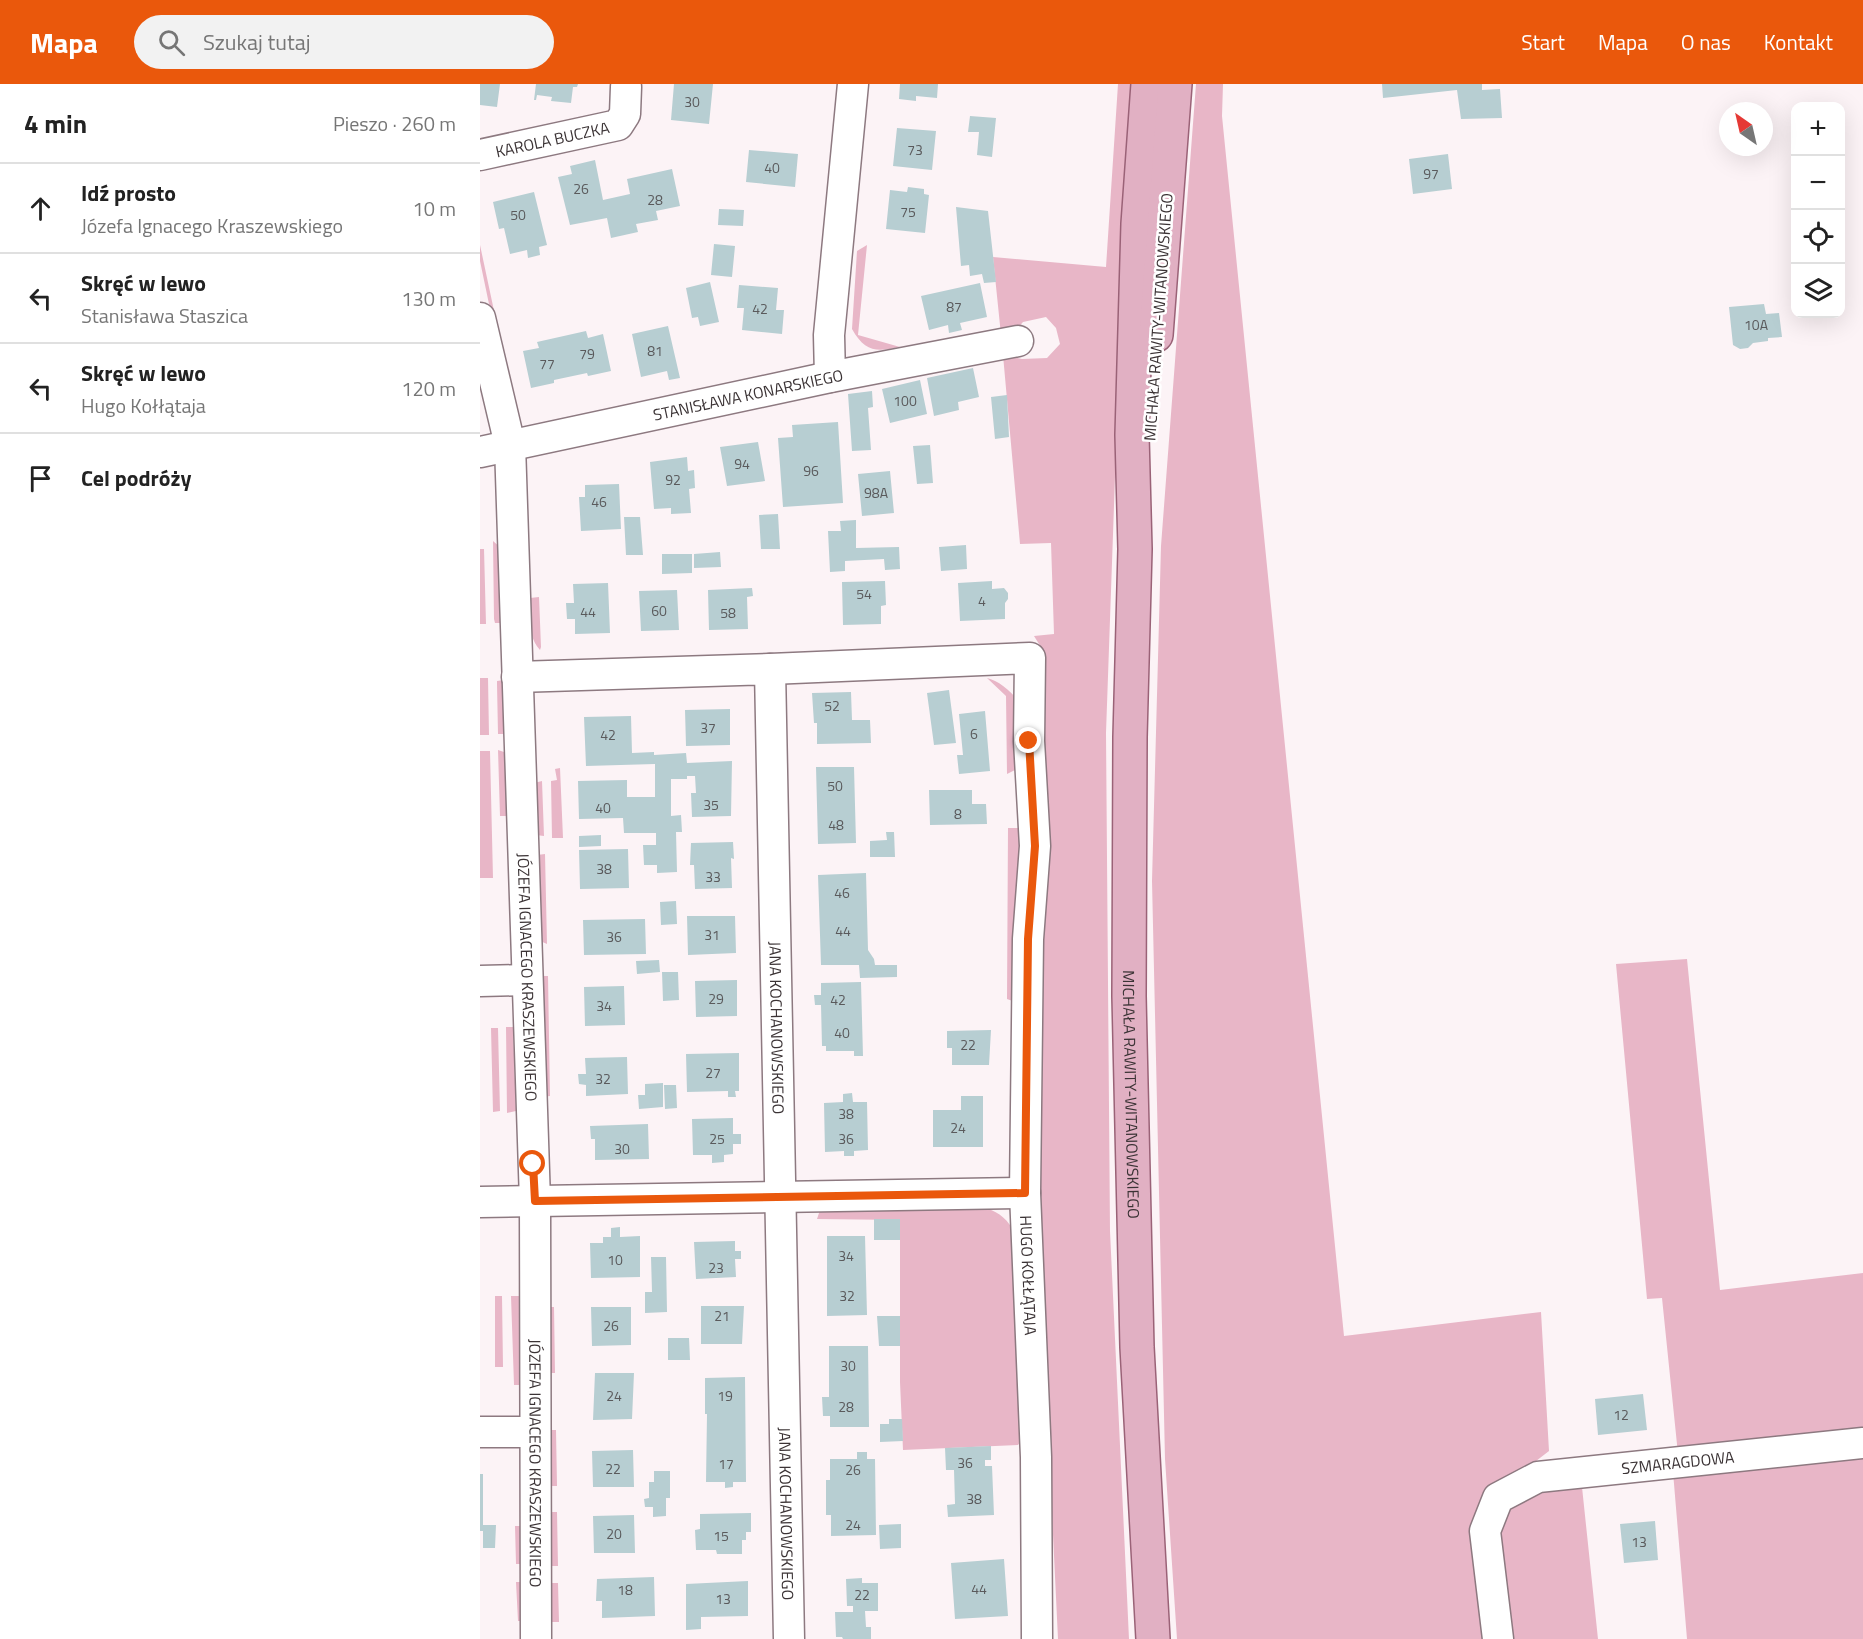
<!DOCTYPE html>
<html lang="pl">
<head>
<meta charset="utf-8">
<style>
  :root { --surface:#fff; --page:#f2f2f2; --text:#222; --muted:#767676; --line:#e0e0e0; --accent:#ea580c }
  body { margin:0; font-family:"Titillium Web",sans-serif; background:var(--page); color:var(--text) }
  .controls { position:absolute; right:18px; top:18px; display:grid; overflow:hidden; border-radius:12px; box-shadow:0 6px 24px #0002 }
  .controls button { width:54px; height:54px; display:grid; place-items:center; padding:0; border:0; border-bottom:2px solid var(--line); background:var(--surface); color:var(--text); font:30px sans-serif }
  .compass { position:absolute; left:1239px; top:18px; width:54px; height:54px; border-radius:50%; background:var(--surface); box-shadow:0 6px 24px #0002; rotate:326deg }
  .stop { position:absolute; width:18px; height:18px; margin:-14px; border:4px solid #ea580c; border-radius:50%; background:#fff }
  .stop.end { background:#ea580c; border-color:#fff; box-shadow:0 2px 6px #0008 }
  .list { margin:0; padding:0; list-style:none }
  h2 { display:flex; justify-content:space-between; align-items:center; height:78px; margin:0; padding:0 24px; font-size:26px }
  h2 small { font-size:20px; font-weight:400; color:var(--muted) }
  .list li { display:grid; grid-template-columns:39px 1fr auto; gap:18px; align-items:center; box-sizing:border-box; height:90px; padding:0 24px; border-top:2px solid var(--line) }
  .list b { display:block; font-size:22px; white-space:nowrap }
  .list p { margin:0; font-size:20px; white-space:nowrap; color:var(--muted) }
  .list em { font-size:20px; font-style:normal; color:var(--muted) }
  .icon { flex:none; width:33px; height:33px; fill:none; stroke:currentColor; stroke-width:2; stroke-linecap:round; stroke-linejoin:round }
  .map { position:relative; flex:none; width:1383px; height:1555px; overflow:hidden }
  header { display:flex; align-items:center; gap:36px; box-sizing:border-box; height:84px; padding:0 30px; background:var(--accent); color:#fff }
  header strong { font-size:28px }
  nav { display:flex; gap:33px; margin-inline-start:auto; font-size:21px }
  .search { width:420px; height:54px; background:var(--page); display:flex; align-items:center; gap:15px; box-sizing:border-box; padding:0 21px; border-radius:33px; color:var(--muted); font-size:22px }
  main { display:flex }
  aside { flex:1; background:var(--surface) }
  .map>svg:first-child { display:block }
  .green { fill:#e8b6c7 }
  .building { fill:#b7ced2 }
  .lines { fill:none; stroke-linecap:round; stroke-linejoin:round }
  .minor-casing { stroke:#8d7980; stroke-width:33 }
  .primary-casing { stroke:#9a6277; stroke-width:36 }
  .minor { stroke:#fff; stroke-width:30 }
  .primary { stroke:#e1b0c3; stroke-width:33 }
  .route { stroke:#ea580c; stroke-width:8 }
  .labels { text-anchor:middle; stroke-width:5; stroke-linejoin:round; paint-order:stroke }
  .number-label { font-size:14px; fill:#5a5a5c }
  .street-label { font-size:16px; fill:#3b3335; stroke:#fff }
</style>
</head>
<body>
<header>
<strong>Mapa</strong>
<div class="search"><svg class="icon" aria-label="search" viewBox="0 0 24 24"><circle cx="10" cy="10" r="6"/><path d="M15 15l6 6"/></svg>Szukaj tutaj</div>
<nav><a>Start</a><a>Mapa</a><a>O nas</a><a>Kontakt</a></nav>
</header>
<main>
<aside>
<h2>4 min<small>Pieszo · 260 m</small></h2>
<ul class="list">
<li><svg class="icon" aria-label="ahead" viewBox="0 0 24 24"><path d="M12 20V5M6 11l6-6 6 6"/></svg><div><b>Idź prosto</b><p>Józefa Ignacego Kraszewskiego</p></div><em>10 m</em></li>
<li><svg class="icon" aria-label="left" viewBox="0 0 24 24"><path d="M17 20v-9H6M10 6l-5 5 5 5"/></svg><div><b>Skręć w lewo</b><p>Stanisława Staszica</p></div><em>130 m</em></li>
<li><svg class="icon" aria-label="left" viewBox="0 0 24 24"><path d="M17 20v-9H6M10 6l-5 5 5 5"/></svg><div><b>Skręć w lewo</b><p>Hugo Kołłątaja</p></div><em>120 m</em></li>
<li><svg class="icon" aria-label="arrive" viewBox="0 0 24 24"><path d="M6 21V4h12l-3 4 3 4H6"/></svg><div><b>Cel podróży</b></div></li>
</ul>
</aside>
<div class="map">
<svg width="1383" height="1555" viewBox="0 0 1383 1555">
  <rect width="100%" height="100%" fill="#fcf3f6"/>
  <path class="green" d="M638 0H651L647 53 626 649 630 1147 649 1555H578L569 1367 557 1208V613L565 608 564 568 554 552 574 550 571 459 540 460 523 271 542 275 567 274 580 260 576 244 566 233 543 238 535 247 521 251 513 173 626 183Z
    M716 0H743L742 32 864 1252 1061 1228 1069 1367 1047 1384 1009 1404 995 1430 1007 1555H697L685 1375 672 797 681 462Z
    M0 161 32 311H28L0 177Z
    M387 161 378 251 420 263C396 268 385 268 372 245L377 167Z
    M13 457 21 464 22 539H15L14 535Z
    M0 465H4L6 540H0Z
    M59 513 61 563 60 566C47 551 50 533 50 514Z
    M0 594H8L9 651H0Z
    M507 594C521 597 540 614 544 629 546 642 542 669 541 683L527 690 526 612Z
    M24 596 25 650H18L17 600V597Z
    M18 666 24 668 26 673 28 732H20Z
    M0 667H10L13 794H0Z
    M80 684 83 754H72L71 697 77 696 75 685Z
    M62 697 64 752 56 751 54 699Z
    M528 744H545L538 919 527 915Z
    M65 770 67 860 58 856 57 771Z
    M1207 875 1240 1206 1383 1189V1351L1198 1370 1182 1214 1167 1215 1136 880Z
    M59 892H68L70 1012 62 1013Z
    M26 943H33L36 1027 27 1029Z
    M11 944H18L20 1027 13 1028Z
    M468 1118C498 1123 521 1120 536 1151L543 1354 538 1361 423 1366 420 1298V1136L337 1135 340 1126Z
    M15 1212H22L23 1283H15Z
    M31 1212H40L41 1301H34Z
    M67 1223H74L75 1289H67Z
    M68 1346H76L77 1402H69Z
    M1383 1371V1555H1207L1193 1388Z
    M1102 1403 1118 1555H1022L1010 1446 1022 1420 1057 1406Z
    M70 1428H77L78 1482H70Z
    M35 1442H42L43 1480H36Z
    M36 1498H43L44 1537H38Z
    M70 1499H78L79 1538H71Z"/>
  <path class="building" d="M0 0H20L17 23 0 21Z
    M56 0H98L97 3H93L91 19 71 17 72 13 57 11 56 16H54Z
    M194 0H233L229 40 191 36Z
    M420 0H458L457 14 436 12V17L419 15Z
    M902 0H1002V6L1020 5 1022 34 981 35 977 6 903 14Z
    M490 32 516 34 512 73 497 71 499 48H488Z
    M417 44 456 47 452 86 413 82Z
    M269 66 318 70 315 103 266 98Z
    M968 70 972 105 933 110 929 75Z
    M115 76 123 116 150 110 147 95 192 85 200 122 176 127 178 136 156 140 158 148 131 154 127 134 90 141 78 93 92 90 90 82Z
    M428 103 444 105V110L449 111 445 149 406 145 410 106 427 108Z
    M54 108 67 161 59 163 60 171 48 174 47 166 30 170 24 144 19 145 13 118Z
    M476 123 508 127 516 198 504 199 502 190 490 192 489 181 481 182Z
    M239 125 264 126 263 142 238 141Z
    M234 160 255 162 252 193 231 191Z
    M230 198 239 238 220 242 218 233 212 234 206 204Z
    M500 199 507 233 480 239 482 246 469 249 468 241 449 246 441 212Z
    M259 201 298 204 296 226H304L302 250 262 246 264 224H257Z
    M1284 220 1286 230 1299 229 1302 253 1288 254V257L1273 259 1268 264 1260 265 1253 261 1249 223Z
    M188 242 200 294 189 296 187 287 161 293 152 250Z
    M106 247 108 254 123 250 131 287 108 292 107 289 74 296V299L51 304 43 267 59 264 57 258Z
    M493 284 499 313 478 318 479 326 454 332 447 294Z
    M440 296 447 330 410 339 402 305Z
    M392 307 393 323 388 324 391 366 372 367 368 310Z
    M527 311 529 353 515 355 511 313Z
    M358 338 363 419 303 423 298 354 313 353 312 341Z
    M278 358 285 397 247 402 240 363Z
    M450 361 453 399 437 400 433 362Z
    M207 373 208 387 214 386 215 404 209 405 211 429 191 430V424L174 425 170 378Z
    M410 387 414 429 382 432 378 390Z
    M139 400 141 445 101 447 99 413H105V401Z
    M298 430 300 465H281L279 431Z
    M144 433H160L163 471H146Z
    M376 436V464L419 463 420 485 405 486 404 475 365 477V487L350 488 348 447H361L360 437Z
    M486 461 487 485 461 487 459 463Z
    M240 468 241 483 214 484V470Z
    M182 470H212V489L182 490Z
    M405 497 406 521 401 522V540L363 541 362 498Z
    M512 497V505L524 504 528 509V515L525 519V535L480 537 478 499Z
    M128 499 130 549 95 550V535H87L86 519H94L93 500Z
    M272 504 273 512 267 513 268 545 229 546 228 506Z
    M197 506 199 546 161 547 159 507Z
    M469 606 476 659 454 661 447 609Z
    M371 608 372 636H390L391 659 337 660V639H334L332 609Z
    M250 625V661L206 662 205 626Z
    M505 627 510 687 479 690 477 671H483L479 630Z
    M151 632 152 669 174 668V671L206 669 207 679 252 677 251 732 212 733 211 709H216L215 692H207V695H191V732L201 731 202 748H196L197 788 177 789V781H164L163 761H176V749H144L143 734 99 735 98 697 147 696V713H175V680L106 682 104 633Z
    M336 683H374L376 759 338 760Z
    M449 706H492V720H506L507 740 450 741Z
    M406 748H414L415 773H390V757L407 756Z
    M121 751V762L99 763V752Z
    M253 758 254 775 251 774 252 804 215 805 214 781H210L211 759Z
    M148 765 149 804 100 805 99 766Z
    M386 789 388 866 394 875 395 881H417V893L380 894 379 881H341L338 791Z
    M196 817 197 840 181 841 180 818Z
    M207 832H255L256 869 208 871Z
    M165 835 166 870 104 871 103 836Z
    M179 876 180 888 157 890 156 877Z
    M182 888H198L199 916 183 917Z
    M257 896V932L216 933 215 897Z
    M381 898 383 972H374V967H346V962H342L341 921H335L334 911H341V899Z
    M144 902 145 941 105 942 104 903Z
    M511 946 509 981H472V964H467V947Z
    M259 969V1007H255L256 1013H248V1007L207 1008 206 970Z
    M147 973 148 1010 106 1012V1001L99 1000 98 990H106L105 974Z
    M183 999V1023L159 1025 158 1011H165V1000Z
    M184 1001H196L197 1024 185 1025Z
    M372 1009 373 1018H387L388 1066 374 1067V1072H364V1067L345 1068 344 1019 363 1018V1010Z
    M481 1012H503V1063H453V1026H481Z
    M253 1034V1050H261V1060H253V1070L244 1071V1078L232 1079V1071H213L212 1035Z
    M168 1040 169 1075 115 1076V1055H111L110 1042Z
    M394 1135H420V1156H394Z
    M140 1143V1153L160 1152V1193L111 1194 110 1159H123V1153H131V1144Z
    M347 1152H385L387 1231 347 1232Z
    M255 1157V1167H261V1175H255L256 1193 216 1195 214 1158Z
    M171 1173H186L187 1228 165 1229V1208H172Z
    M221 1222H264L262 1260H221Z
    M111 1223H151V1261L112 1262Z
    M397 1232H420V1262H399Z
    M188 1254H209L210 1276H188Z
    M349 1262H388L389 1343H350V1332H343L342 1313H349Z
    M115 1289H154L152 1335 113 1336Z
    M265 1293 266 1398H253V1403L245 1404V1398H226L227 1330H225V1294Z
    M1163 1310 1167 1346 1118 1351 1115 1315Z
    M409 1335H422L423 1357 400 1358V1340H409Z
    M511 1362V1376H505V1382H512L514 1431 468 1433 467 1421 475 1420 474 1386H466L465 1364Z
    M153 1366 154 1403H113L112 1367Z
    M377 1368H387V1375H395L396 1451 351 1452V1431H346V1396H350V1375H377Z
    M174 1387H190V1414H186V1432L173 1433V1423H165L164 1415 169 1414V1398H174Z
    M0 1390H3V1441H16L15 1464H3V1447H0Z
    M271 1429V1448H266V1456H262V1470H237L236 1466H216L215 1446 220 1445V1430Z
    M154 1431 155 1469H114L113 1432Z
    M1175 1437 1178 1476 1144 1479 1140 1440Z
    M421 1440V1464L400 1465 399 1441Z
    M524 1475 528 1532 475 1535 471 1479Z
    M174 1493 175 1532 122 1534V1517H116L117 1495Z
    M382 1494V1499H398V1527H385L386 1543H391V1555H363L362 1553H356L355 1528H373V1522H367L366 1495Z
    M268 1497V1532L221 1533V1545L206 1546V1500Z"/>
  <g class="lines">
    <g class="minor-casing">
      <g id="minor">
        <path id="s1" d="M0 71 138 41 145 30 146 3"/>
        <path id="s2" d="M0 234 30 361 55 1117 56 1555"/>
        <path d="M350 293 349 251 373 0"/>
        <path id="s3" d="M0 368 350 293 538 257"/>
        <path id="s4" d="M290 585 550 574 549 657 555 762 548 855 545 1109 556 1373 557 1555"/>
        <path id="s5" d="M37 593 290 585 309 1555"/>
        <path d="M0 897 46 896"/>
        <path d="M0 1118 545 1109"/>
        <path d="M0 1348H55"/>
        <path id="s6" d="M1018 1555 1005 1447 1018 1414 1058 1393 1383 1359"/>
      </g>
    </g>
    <g class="primary-casing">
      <g id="primary">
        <path id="s7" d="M668 0 658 140 652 351 655 465 650 653 649 912 657 1263 673 1555"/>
        <path d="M676 251 695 0"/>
      </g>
    </g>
    <use href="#minor" class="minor"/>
    <use href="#primary" class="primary"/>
  </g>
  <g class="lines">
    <path class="route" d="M53 1080 55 1117 545 1109 548 855 555 762 549 657"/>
  </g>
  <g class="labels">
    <g class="number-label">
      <text x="212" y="23">30</text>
      <text x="435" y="71">73</text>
      <text x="292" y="89">40</text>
      <text x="951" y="95">97</text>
      <text x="101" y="110">26</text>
      <text x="175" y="121">28</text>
      <text x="428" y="133">75</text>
      <text x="38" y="136">50</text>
      <text x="474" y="228">87</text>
      <text x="280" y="230">42</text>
      <text x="1276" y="246">10A</text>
      <text x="175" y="272">81</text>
      <text x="107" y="275">79</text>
      <text x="67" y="285">77</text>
      <text x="425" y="322">100</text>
      <text x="262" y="385">94</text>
      <text x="331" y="392">96</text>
      <text x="193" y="401">92</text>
      <text x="396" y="414">98A</text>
      <text x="119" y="423">46</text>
      <text x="384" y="515">54</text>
      <text x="502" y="522">4</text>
      <text x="179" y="532">60</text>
      <text x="108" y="533">44</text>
      <text x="248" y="534">58</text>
      <text x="352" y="627">52</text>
      <text x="228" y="649">37</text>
      <text x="494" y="655">6</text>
      <text x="128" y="656">42</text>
      <text x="355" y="707">50</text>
      <text x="231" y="726">35</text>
      <text x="123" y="729">40</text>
      <text x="478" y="735">8</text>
      <text x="356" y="746">48</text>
      <text x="124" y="790">38</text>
      <text x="233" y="798">33</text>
      <text x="362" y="814">46</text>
      <text x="363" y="852">44</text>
      <text x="232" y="856">31</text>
      <text x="134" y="858">36</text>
      <text x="236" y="920">29</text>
      <text x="358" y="921">42</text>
      <text x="124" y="927">34</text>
      <text x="362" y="954">40</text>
      <text x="488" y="966">22</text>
      <text x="233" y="994">27</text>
      <text x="123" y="1000">32</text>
      <text x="366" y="1035">38</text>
      <text x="478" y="1049">24</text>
      <text x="237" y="1060">25</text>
      <text x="366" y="1060">36</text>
      <text x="142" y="1070">30</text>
      <text x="366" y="1177">34</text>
      <text x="135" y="1181">10</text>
      <text x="236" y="1189">23</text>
      <text x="367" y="1217">32</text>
      <text x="242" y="1237">21</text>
      <text x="131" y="1247">26</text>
      <text x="368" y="1287">30</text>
      <text x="134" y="1317">24</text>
      <text x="245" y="1317">19</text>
      <text x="366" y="1328">28</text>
      <text x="1141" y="1336">12</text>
      <text x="485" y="1384">36</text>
      <text x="246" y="1385">17</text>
      <text x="133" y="1390">22</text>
      <text x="373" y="1391">26</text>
      <text x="494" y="1420">38</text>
      <text x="373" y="1446">24</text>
      <text x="134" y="1455">20</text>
      <text x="241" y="1457">15</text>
      <text x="1159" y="1463">13</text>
      <text x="499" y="1510">44</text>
      <text x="145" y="1511">18</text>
      <text x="382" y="1516">22</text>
      <text x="243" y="1520">13</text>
    </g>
    <g class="street-label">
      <text dy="6" stroke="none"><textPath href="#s1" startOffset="74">KAROLA BUCZKA</textPath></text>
      <text transform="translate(678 233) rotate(-86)" y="6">MICHAŁA RAWITY-WITANOWSKIEGO</text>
      <text dy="6" stroke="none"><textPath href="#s3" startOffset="274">STANISŁAWA KONARSKIEGO</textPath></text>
      <text dy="6" stroke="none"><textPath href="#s2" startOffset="663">JÓZEFA IGNACEGO KRASZEWSKIEGO</textPath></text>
      <text dy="6" stroke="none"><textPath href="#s5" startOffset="612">JANA KOCHANOWSKIEGO</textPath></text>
      <text dy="6" stroke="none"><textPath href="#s7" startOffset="1011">MICHAŁA RAWITY-WITANOWSKIEGO</textPath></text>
      <text dy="6" stroke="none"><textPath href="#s4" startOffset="878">HUGO KOŁŁĄTAJA</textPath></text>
      <text dy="6" stroke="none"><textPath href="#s2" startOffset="1149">JÓZEFA IGNACEGO KRASZEWSKIEGO</textPath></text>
      <text dy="6" stroke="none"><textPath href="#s6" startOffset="330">SZMARAGDOWA</textPath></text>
      <text dy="6" stroke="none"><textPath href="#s5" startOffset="1098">JANA KOCHANOWSKIEGO</textPath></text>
    </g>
  </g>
</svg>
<div class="controls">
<button>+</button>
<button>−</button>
<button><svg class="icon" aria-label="locate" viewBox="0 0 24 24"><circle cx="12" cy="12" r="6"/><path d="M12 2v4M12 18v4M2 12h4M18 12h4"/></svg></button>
<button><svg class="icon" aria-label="layers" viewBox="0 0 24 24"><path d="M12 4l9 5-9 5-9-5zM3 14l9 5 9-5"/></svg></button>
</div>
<svg class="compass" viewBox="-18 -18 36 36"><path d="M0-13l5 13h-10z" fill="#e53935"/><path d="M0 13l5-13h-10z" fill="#767676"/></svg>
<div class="stop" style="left:53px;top:1080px"></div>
<div class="stop end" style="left:549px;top:657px"></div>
</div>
</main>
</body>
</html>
